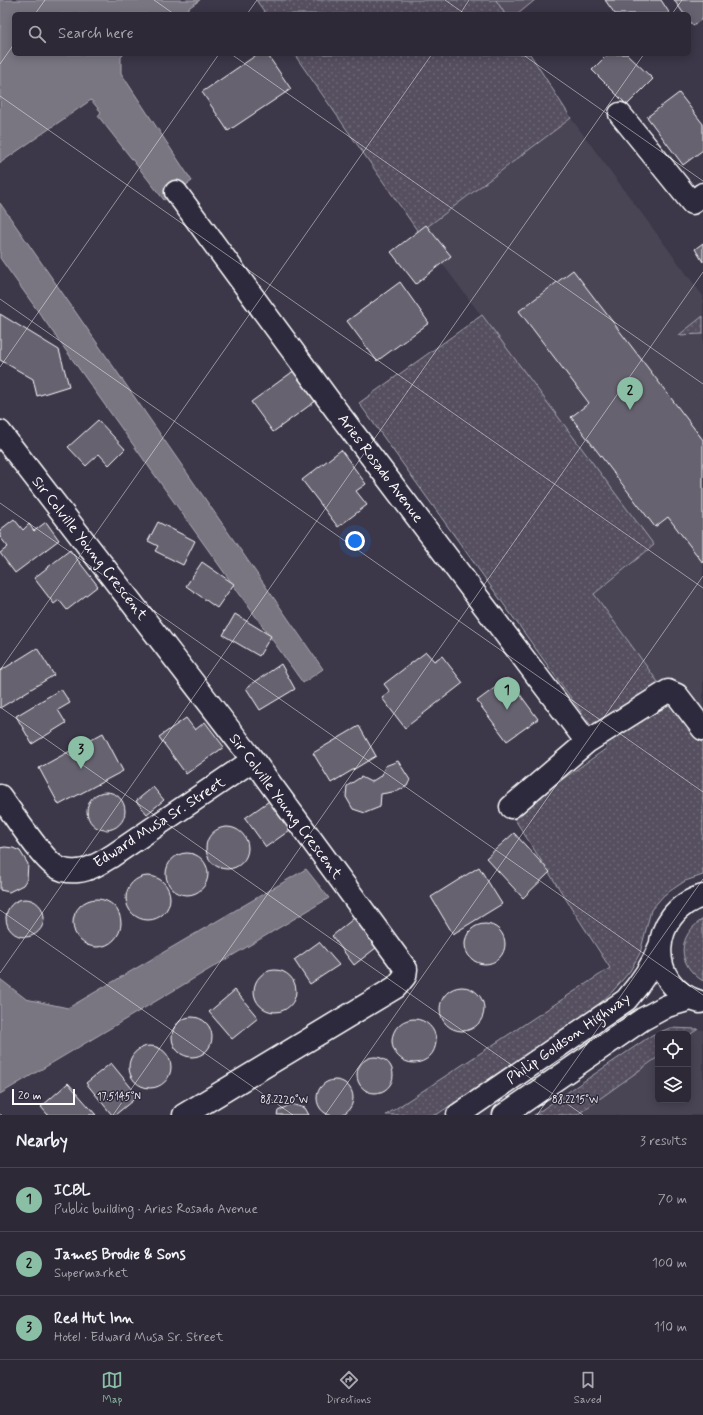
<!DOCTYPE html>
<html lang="en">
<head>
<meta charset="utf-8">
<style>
  :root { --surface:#2d2937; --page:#393542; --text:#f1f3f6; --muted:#a7a6ad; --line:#484552; --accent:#8abfa5 }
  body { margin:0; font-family:Mynerve,sans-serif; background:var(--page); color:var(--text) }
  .controls { position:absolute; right:12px; bottom:12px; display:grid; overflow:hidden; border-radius:6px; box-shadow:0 2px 10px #0003 }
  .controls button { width:36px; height:36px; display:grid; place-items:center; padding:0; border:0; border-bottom:1px solid var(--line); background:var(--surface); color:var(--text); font:20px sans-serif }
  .scale { position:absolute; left:12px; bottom:10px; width:63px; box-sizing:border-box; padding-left:4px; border:2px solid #fff; border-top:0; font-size:11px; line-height:14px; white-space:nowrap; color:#fff; -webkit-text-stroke:3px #2f2a3d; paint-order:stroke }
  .you { position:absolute; left:355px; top:541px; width:14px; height:14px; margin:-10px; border:3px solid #fff; border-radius:50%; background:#1a73e8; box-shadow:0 0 0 6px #1a73e833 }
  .badge { display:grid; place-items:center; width:26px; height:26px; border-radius:50%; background:var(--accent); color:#111; font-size:13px; font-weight:700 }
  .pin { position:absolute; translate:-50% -33px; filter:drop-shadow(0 1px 2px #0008) }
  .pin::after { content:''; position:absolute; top:21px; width:14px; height:12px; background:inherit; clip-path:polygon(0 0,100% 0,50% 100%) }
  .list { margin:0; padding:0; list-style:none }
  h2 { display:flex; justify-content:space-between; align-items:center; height:52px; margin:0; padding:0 16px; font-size:17px }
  h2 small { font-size:13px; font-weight:400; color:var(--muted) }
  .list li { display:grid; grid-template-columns:26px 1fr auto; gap:12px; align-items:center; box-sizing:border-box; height:64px; padding:0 16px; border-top:1px solid var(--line) }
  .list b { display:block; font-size:15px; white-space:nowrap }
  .list p { margin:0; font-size:13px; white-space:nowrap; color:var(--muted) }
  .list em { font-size:13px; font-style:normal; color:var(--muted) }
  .icon { flex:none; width:22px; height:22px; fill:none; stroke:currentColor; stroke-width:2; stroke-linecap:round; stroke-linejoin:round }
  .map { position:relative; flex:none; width:703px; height:1115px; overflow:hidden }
  .search { position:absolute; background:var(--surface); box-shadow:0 2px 10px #0003; left:12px; right:12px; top:12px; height:44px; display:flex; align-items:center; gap:10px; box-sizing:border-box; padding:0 14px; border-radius:6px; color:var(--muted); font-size:15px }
  .sheet { height:244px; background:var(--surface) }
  nav { display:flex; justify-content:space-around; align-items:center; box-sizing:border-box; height:56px; border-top:1px solid var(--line); background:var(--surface); font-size:11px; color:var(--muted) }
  nav a { display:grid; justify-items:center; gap:2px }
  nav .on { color:var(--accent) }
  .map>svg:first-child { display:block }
  .built { fill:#494455 }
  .grass { fill:url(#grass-dots); stroke:#aaa8b0 }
  .park { fill:#555060; stroke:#aaa8b0 }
  .water { fill:#797682; stroke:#afadb4 }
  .building { fill:#666270; stroke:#fff }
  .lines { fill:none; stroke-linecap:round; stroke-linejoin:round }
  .minor-casing { stroke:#fff; stroke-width:25 }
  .highway-casing { stroke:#fff; stroke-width:25 }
  .minor { stroke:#2f2a3d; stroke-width:22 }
  .highway { stroke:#2f2a3d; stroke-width:22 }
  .ticks { fill:none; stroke:#fff; stroke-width:1; stroke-opacity:0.45 }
  .labels { text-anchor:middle; stroke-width:3; stroke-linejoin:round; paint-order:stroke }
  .street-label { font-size:15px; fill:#fff; stroke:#2f2a3d }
  .ticks-label { font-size:10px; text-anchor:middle; fill:#fff; stroke:#2f2a3d; stroke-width:3; stroke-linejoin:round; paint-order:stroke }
</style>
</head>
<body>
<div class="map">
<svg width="703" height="1115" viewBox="0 0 703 1115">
  <defs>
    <pattern id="grass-dots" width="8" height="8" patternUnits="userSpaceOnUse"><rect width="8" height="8" fill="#555060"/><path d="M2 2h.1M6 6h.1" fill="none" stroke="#6e6a78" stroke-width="1.8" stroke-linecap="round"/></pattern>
  </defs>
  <rect width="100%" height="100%" fill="#3c3749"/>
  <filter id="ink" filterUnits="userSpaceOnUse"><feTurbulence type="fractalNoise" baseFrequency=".025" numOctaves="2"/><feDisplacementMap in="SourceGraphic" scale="8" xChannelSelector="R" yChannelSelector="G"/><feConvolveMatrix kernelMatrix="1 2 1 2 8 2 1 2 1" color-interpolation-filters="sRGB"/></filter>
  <g filter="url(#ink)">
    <path class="built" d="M571 118 703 296V744L594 594 654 545 419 233Z
      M698 1029 703 1030V1115H577L658 1057V1100H688V1036Z"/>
    <path class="grass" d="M256 0H496L505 14H266Z
      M294 54H530L571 118 419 233Z
      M482 315 654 545 594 594 703 744V875L685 881 664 895 651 910 640 953 630 971 613 991 583 1019 436 1115H386L610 968 512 815 607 748 359 403Z
      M703 316V334L679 335Z
      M703 919V981C676 964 677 936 703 919Z
      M670 1028 698 1029 688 1036V1034H658V1057L577 1115H534L652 1035Z"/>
    <path class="park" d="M496 0H535L518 14H505Z"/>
    <path class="water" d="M0 0H200L180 14H14V54H124L121 57V73L192 181 164 200 98 116 101 112 91 100 0 163Z
      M0 203 323 669 303 683 0 258Z
      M306 869 329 898 0 1094V979L26 999 68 1008Z"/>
    <path class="building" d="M605 0H661L670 14H615Z
      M674 0H703V18L693 26 689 21V14H684Z
      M258 54H267L291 89 228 131 202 92Z
      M608 54H627L653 79 627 105 592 70Z
      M679 93 703 124V150L683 165 647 117Z
      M426 225 451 256 416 284 391 252Z
      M703 243V262L695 249Z
      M573 270 703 440V563L668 517 655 527 571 417 589 403 519 311Z
      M400 282 429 323 377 361 347 321Z
      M0 314 59 350 69 386 37 396 33 379 0 360Z
      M295 370 317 400 273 432 251 402Z
      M98 420 125 449 109 465 99 454 86 466 68 447Z
      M341 450 366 484 356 491 367 505 338 527 302 480Z
      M14 519 23 530 29 524 34 531 46 522 59 540 15 573 0 553 8 547 0 537V530Z
      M158 522 195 541 183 565 155 551 158 546 148 541Z
      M70 550 98 586 67 610 59 600 54 604 34 578Z
      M202 562 234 584 217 608 186 586Z
      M235 614 271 636 259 656 223 635Z
      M37 648 54 675 0 708V671Z
      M426 652 434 661 442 656 463 683 405 728 382 698 390 692 384 684Z
      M281 664 295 689 260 710 246 688Z
      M508 678 538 719 507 741 477 701Z
      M61 689 70 703 58 710 66 723 32 744 16 716Z
      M186 718 195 730 205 722 224 747 186 774 159 737Z
      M359 726 376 756 331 783 313 753Z
      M103 733 123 771 59 805 39 768Z
      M398 761 410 780 407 786 398 791 381 794 380 807 365 813 353 809 346 797 347 786 361 777 371 782 382 775 385 766Z
      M153 787 164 800 147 814 136 801Z
      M87 811a19 19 0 1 1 38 0a19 19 0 1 1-38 0Z
      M272 799 293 828 266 847 245 818Z
      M206 848a21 21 0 1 1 42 0a21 21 0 1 1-42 0Z
      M514 833 550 872 523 898 486 858Z
      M5 847 13 848 20 851 28 864 27 879 23 885 9 892 0 890V848Z
      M166 874a21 21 0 1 1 42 0a21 21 0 1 1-42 0Z
      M479 867 502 904 453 934 431 897Z
      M126 898a22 22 0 1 1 44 0a22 22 0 1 1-44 0Z
      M6 918a19 19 0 1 1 38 0a19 19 0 1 1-38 0Z
      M73 923a24 24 0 1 1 48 0a24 24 0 1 1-48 0Z
      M358 915 381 944 354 965 332 936Z
      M465 944a20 20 0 1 1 40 0a20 20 0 1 1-40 0Z
      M319 942 339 965 310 984 294 960Z
      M254 991a21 21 0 1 1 42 0a21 21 0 1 1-42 0Z
      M440 1009a22 22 0 1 1 44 0a22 22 0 1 1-44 0Z
      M235 990 258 1018 232 1039 209 1012Z
      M172 1037a20 20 0 1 1 40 0a20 20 0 1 1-40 0Z
      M392 1041a22 22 0 1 1 44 0a22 22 0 1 1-44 0Z
      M129 1067a21 21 0 1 1 42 0a21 21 0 1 1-42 0Z
      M357 1075a18 18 0 1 1 36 0a18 18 0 1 1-36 0Z
      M111 1063 138 1096 115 1115H112L86 1083Z
      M317 1098a18 18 0 1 1 36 0a18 18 0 1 1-36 0Z
      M68 1083 96 1115H48L41 1107Z
      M291 1104 305 1108 309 1115H277L278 1111Z"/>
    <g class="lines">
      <g class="minor-casing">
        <path id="minor" d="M620 114 692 203 703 194
          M176 192 339 414 587 742
          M0 432 253 760 406 969 405 976 396 987 184 1115
          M0 796C12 812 40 856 55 866 61 870 70 872 78 871 90 870 102 862 112 856L253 760
          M511 807 587 742 668 691 677 695 703 729"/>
      </g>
      <g class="highway-casing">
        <path id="highway" d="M700 1002C644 986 649 911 703 896
          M458 1115 626 1000C641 983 652 967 660 946
          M504 1115 643 1019 667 1006 691 999"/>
      </g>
      <use href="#minor" class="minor"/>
      <use href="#highway" class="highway"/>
    </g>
  </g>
  <path class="ticks" d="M154 0 174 14M445 0 465 14M35 14 45 0M247 14 257 0M460 14 469 0M672 14 682 0M231 54 703 384M522 54 703 181M0 64 14 44M0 96 703 588M0 299 703 792M0 367 219 54M0 503 703 995M0 670 432 54M0 707 583 1115M0 910 293 1115M0 973 644 54M0 1114 2 1115M113 1115 703 272M325 1115 703 576M537 1115 703 879"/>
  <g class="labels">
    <g class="street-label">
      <text transform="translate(381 468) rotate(53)" y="5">Aries Rosado Avenue</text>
      <text transform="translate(90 548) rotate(52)" y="5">Sir Colville Young Crescent</text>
      <text transform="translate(286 806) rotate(53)" y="5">Sir Colville Young Crescent</text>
      <text transform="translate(159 822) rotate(-33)" y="5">Edward Musa Sr. Street</text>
      <text transform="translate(568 1038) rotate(-35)" y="5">Philip Goldson Highway</text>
    </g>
  </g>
  <g class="ticks-label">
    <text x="119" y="1100">17.5145°N</text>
    <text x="284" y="1103">88.2220°W</text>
    <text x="575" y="1103">88.2215°W</text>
  </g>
</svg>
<div class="controls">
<button><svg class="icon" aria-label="locate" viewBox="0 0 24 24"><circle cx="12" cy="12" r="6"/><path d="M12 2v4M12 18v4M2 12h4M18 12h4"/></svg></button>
<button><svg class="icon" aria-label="layers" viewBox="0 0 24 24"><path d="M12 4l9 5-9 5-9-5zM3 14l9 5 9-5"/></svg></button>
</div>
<div class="scale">20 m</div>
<div class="you"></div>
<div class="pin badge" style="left:507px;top:710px">1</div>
<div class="pin badge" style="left:630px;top:410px">2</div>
<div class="pin badge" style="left:81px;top:769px">3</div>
<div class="search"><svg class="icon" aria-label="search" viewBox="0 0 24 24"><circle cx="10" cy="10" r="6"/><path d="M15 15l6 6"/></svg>Search here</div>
</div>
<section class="sheet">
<h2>Nearby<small>3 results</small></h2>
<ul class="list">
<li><span class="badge">1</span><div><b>ICBL</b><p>Public building · Aries Rosado Avenue</p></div><em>70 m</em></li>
<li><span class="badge">2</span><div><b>James Brodie &amp; Sons</b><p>Supermarket</p></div><em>100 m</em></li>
<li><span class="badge">3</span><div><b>Red Hut Inn</b><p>Hotel · Edward Musa Sr. Street</p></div><em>110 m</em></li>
</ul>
</section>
<nav>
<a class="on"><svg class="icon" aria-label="map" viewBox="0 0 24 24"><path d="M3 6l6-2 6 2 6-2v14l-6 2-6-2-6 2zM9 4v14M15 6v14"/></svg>Map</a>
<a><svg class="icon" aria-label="directions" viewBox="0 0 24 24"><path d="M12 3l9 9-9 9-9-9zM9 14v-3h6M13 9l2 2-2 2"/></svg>Directions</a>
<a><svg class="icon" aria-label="saved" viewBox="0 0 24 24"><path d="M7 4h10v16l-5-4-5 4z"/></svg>Saved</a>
</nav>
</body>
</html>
